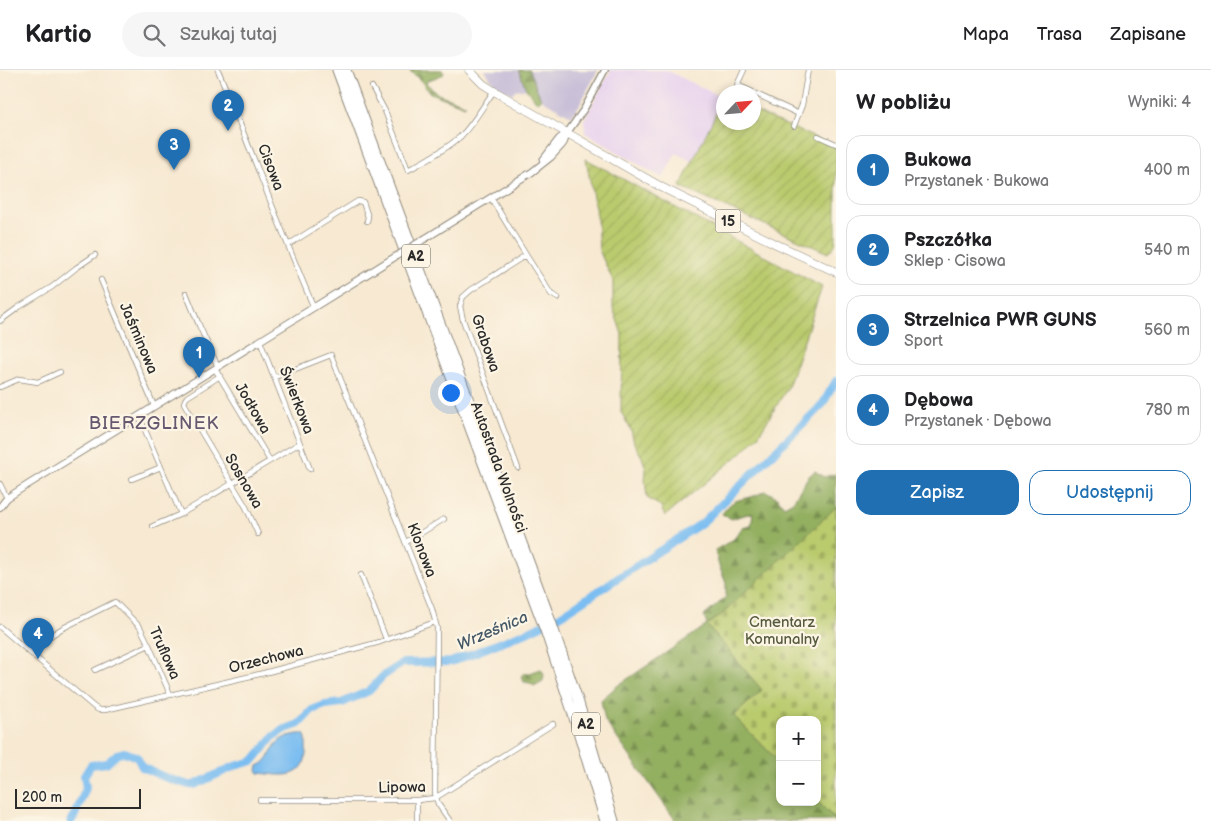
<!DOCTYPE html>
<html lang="pl">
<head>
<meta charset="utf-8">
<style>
  :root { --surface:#fff; --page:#f6f6f6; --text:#202124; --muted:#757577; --line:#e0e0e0; --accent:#1f6fb2 }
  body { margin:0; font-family:"Balsamiq Sans",sans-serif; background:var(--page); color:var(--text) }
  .controls { position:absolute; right:15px; bottom:15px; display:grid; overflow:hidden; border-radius:10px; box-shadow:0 2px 8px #0003 }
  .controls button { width:45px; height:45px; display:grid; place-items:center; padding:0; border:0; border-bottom:1px solid var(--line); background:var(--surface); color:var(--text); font:25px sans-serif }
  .compass { position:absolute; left:716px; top:15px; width:45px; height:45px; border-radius:50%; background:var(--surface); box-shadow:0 2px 8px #0003; rotate:64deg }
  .scale { position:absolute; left:15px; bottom:12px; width:126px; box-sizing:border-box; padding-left:5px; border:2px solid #2b2b2b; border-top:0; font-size:14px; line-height:18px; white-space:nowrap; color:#2b2b2b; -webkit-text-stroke:4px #fcf5e5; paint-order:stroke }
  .you { position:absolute; left:450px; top:322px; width:18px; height:18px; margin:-12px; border:4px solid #fff; border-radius:50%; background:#1a73e8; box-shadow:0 0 0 8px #1a73e833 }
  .badge { display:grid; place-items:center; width:32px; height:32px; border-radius:50%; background:var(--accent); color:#fff; font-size:16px; font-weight:700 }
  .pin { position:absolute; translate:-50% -41px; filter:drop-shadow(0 1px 2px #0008) }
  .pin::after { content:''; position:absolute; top:26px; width:18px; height:15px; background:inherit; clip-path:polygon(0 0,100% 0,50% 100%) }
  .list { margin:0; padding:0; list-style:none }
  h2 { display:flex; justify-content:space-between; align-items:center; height:65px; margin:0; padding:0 20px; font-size:21px }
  h2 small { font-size:16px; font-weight:400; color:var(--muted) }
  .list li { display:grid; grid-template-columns:32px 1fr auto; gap:15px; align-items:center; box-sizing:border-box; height:70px; margin:0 10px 10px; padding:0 10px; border:1px solid var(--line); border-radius:15px }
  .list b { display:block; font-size:19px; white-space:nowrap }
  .list p { margin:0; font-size:16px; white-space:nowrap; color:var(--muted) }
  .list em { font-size:16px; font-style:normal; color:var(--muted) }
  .actions { display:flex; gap:10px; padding:15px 20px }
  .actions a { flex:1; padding:11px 0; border:1px solid var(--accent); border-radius:15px; text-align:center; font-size:18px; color:var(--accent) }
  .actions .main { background:var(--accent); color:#fff }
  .icon { flex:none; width:28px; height:28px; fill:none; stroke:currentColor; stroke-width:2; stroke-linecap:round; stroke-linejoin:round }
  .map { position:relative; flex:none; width:836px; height:751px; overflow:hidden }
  header { display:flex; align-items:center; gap:30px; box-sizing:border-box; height:70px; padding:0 25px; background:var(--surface); border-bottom:1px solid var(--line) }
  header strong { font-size:24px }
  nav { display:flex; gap:28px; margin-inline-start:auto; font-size:18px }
  .search { width:350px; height:45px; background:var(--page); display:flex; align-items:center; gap:12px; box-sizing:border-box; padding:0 18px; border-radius:28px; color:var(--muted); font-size:19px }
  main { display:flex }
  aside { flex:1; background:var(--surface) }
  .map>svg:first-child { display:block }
  .built { fill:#e7d2ef }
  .industrial { fill:#c8bfd8 }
  .forest { fill:url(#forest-firs); stroke:#5f6d46 }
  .cemetery { fill:url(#cemetery-stones); stroke:#727b4c }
  .garden { fill:url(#garden-furrows); stroke:#727b4c }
  .water { fill:#7bbef1; stroke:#53748e }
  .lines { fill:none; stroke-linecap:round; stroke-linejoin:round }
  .river { stroke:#7bbef1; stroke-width:8 }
  .minor-casing { stroke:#918a7e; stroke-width:6 }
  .tertiary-casing { stroke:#918a7e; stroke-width:8 }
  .secondary-casing { stroke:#918a7e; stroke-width:8 }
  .primary-casing { stroke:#918a7e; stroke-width:9 }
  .motorway-casing { stroke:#918a7e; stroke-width:11 }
  .minor { stroke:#fff; stroke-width:4.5 }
  .tertiary { stroke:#fff; stroke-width:5.5 }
  .secondary { stroke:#fff; stroke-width:6 }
  .primary { stroke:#fff; stroke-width:8 }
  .motorway { stroke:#fff; stroke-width:9 }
  .secondary-bridge-casing { stroke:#918a7e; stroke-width:8; stroke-linecap:butt }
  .secondary-bridge { stroke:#fff; stroke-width:6 }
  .labels { text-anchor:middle; stroke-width:4.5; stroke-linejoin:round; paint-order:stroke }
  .shield { fill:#fcf5e5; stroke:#6a6863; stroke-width:1 }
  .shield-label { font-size:14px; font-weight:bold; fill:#2b2b2b }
  .street-label { font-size:15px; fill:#2b2b2b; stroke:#fcf5e5 }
  .park-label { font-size:15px; fill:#565b3f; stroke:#fcf5e5 }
  .water-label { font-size:16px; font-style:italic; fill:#435766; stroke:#fcf5e5 }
  .quarter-label { font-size:18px; letter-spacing:1px; fill:#66596f; stroke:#fcf5e5 }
</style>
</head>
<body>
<header>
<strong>Kartio</strong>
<div class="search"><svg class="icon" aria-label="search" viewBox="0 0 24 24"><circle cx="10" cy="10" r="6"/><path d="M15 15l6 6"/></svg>Szukaj tutaj</div>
<nav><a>Mapa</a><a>Trasa</a><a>Zapisane</a></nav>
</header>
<main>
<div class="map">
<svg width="836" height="751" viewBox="0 0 836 751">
  <defs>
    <pattern id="forest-firs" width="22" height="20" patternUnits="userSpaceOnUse" patternTransform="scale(1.25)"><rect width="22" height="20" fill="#93af61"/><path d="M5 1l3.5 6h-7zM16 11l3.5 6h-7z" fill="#788f50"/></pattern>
    <pattern id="cemetery-stones" width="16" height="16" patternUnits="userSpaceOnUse" patternTransform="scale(1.25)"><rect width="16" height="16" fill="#bacb6e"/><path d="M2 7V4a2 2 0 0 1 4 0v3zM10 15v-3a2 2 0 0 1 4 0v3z" fill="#a0ae5f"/></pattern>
    <pattern id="garden-furrows" width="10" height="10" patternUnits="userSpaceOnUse" patternTransform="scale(1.25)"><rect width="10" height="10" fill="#bacb6e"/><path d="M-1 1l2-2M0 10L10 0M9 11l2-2" fill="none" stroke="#a0ae5f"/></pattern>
  </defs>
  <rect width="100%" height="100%" fill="#fcf5e5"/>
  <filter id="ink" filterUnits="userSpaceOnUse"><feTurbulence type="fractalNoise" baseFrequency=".02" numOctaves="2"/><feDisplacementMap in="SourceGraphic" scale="10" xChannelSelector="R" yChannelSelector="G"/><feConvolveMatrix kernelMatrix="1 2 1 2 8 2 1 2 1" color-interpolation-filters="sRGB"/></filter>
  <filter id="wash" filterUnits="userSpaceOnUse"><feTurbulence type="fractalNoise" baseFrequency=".0096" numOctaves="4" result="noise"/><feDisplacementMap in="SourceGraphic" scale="20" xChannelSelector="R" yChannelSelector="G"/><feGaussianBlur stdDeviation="1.12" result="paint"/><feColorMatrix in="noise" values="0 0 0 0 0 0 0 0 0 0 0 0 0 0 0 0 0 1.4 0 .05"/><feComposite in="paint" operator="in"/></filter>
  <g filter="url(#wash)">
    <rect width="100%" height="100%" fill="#f7e9d2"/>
    <path class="built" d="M611 0H666L723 28 693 92 676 83 663 108 641 96 630 89 585 63 584 50Z"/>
    <path class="industrial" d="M484 0H519L526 19 515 20 512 24 494 13Z
      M529 0H598L579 36 571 46 541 29Z"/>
    <path class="forest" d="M409 0H442L444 4 427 11 426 13 438 24 465 34V36L430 23 421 11Z
      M519 0H529L541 29 537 32 526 19Z
      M815 401 824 407 834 404 836 405V450L720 546 707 555 762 620 734 646 780 693V732H817V731L836 751H676L605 651 601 630 617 616 707 555 704 546 726 527V513L719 496 715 480 734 469 742 458 751 456 753 443 740 446 732 449 722 444C733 428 738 431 754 426 758 425 762 422 766 421L778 428 784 436 793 431 808 407Z
      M541 599 544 605 543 611 534 616 530 613 524 612 521 606 524 603 527 604Z"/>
    <path class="cemetery" d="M836 437V750L817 731V650H780V693L734 646 762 620 707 555 720 546Z"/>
    <path class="garden" d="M723 29 724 52H754V41L836 77V167L835 175 828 183 680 117Z
      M586 89 822 217 788 317 758 366 740 384 665 446 662 440V437L647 428 645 410 646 399 642 387 634 373 631 360 621 342 622 264 613 238V211L599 180 597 149Z"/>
    <path class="water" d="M298 664H304L306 668C306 676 307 688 303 695 295 710 272 704 259 703L257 700 258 696C272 691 271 675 282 669 287 666 292 665 298 664Z"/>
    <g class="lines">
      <path class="river" d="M71 751 75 745 86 718 84 706 91 695 107 693 117 684 124 682 137 687 142 697 164 707 189 715H194L235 696 253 691 273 667 283 660 299 654 312 640 325 635 342 633 369 621 383 606 403 593 451 592 527 562 560 546 702 453 822 335 836 311"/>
    </g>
  </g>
  <g filter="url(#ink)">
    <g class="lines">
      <g class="minor-casing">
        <path id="minor" d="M218 0C251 79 280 159 314 238
          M744 0 737 15 753 22
          M372 17 385 41 408 100C423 92 448 78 461 66 474 53 483 36 494 21
          M754 23 799 44
          M794 56 802 35 808 0
          M818 66 836 74
          M491 128 526 185 471 220 463 227 460 236 463 250 518 398
          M288 175 358 131 363 132 368 147 367 151
          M526 185 551 224 558 228
          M101 210 154 336
          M186 223 199 255 218 297
          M0 251 19 237 52 217 76 198 95 185
          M260 271 310 399
          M215 299 270 391
          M220 306 187 327 185 330 184 333 246 437 258 464
          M275 307 331 285 412 489 432 539 437 558 435 723 438 734 450 751
          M0 317 19 309 38 312 60 302
          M139 346 181 444
          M132 409 161 397
          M0 414 7 428
          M153 456 181 444 300 373
          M406 472 444 449
          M361 505 386 569
          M0 557 94 637 99 640H105L264 603 380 572 435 552
          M28 581 61 559 115 532 140 557 149 575 170 624
          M95 600 149 575
          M260 730H417L435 728 553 654
          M417 751V730"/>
      </g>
      <g class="tertiary-casing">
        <path id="tertiary" d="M567 63 584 39 605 0"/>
      </g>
      <g class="secondary-casing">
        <path id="secondary" d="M543 90 559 69 567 63
          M426 168 532 102 551 87 562 75 564 72 567 63
          M0 437 7 428 21 419 390 190"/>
      </g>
      <g class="primary-casing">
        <path id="primary" d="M469 0 483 14 494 21 661 117 776 174 836 202"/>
      </g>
      <g class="motorway-casing">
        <path id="motorway" d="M337 0 546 563 571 638 605 751
          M346 0 548 543 578 630 614 751"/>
      </g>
      <use href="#minor" class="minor"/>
      <use href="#tertiary" class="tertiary"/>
      <use href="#secondary" class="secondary"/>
      <use href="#primary" class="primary"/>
      <use href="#motorway" class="motorway"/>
      <g class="secondary-bridge-casing">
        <path id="secondary-bridge" d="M390 190 426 168"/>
      </g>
      <use href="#secondary-bridge" class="secondary-bridge"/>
    </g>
  </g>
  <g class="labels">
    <g class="shield">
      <rect x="715.5" y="139.5" width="25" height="23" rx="4"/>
      <rect x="402" y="174.5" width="28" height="23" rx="4"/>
      <rect x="572" y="642.5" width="28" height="23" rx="4"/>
    </g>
    <g class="shield-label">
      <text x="728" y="156">15</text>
      <text x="416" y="191">A2</text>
      <text x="586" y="659">A2</text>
    </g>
    <g class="street-label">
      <text transform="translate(271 97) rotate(69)" y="5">Cisowa</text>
      <text transform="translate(139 268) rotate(67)" y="5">Jaśminowa</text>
      <text transform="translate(486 273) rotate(71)" y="5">Grabowa</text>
      <text transform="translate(297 330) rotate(69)" y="5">Świerkowa</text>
      <text transform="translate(253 338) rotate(60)" y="5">Jodłowa</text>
      <text transform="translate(499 397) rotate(70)" y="5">Autostrada Wolności</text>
      <text transform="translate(244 411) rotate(60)" y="5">Sosnowa</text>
      <text transform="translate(422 480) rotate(69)" y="5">Klonowa</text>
      <text transform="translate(165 583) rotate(66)" y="5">Truflowa</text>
      <text transform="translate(266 589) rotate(-14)" y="5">Orzechowa</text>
      <text transform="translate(402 717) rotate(-1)" y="5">Lipowa</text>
    </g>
    <g class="park-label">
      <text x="782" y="557">Cmentarz<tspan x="782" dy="17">Komunalny</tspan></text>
    </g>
    <g class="water-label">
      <text transform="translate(492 560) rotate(-23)" y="6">Wrześnica</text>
    </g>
    <g class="quarter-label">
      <text x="154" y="359">BIERZGLINEK</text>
    </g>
  </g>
</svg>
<div class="controls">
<button>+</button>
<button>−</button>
</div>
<svg class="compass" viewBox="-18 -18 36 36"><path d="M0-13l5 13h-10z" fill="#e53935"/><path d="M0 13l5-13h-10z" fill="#757577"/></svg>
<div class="scale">200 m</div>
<div class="you"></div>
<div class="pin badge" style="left:199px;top:308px">1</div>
<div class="pin badge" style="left:228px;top:61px">2</div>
<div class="pin badge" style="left:174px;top:100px">3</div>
<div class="pin badge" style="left:38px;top:589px">4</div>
</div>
<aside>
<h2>W pobliżu<small>Wyniki: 4</small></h2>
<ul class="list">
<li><span class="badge">1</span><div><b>Bukowa</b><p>Przystanek · Bukowa</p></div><em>400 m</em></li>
<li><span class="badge">2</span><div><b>Pszczółka</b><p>Sklep · Cisowa</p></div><em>540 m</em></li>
<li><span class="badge">3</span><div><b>Strzelnica PWR GUNS</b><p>Sport</p></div><em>560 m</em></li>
<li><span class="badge">4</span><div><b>Dębowa</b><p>Przystanek · Dębowa</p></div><em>780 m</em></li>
</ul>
<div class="actions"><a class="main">Zapisz</a><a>Udostępnij</a></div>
</aside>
</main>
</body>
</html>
